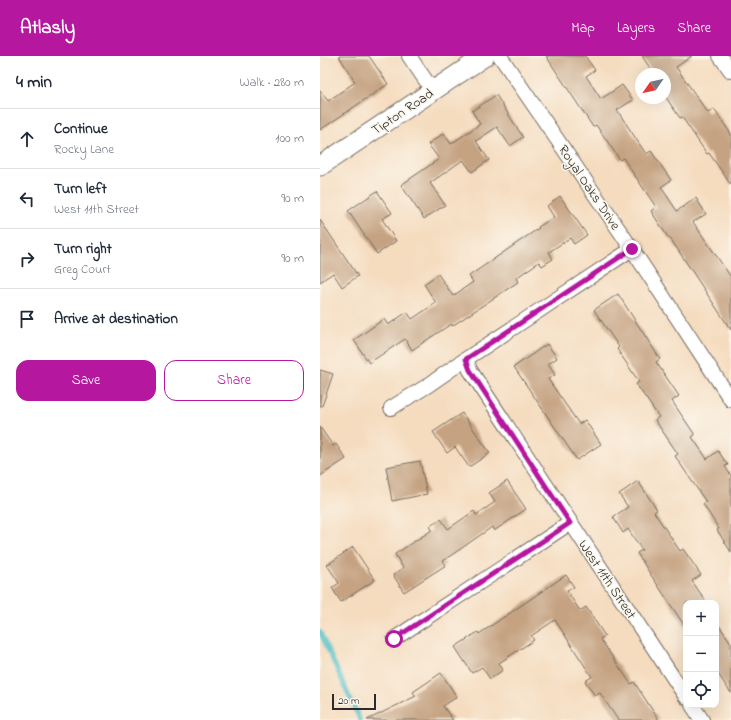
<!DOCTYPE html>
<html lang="en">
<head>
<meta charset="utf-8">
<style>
  :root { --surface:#fff; --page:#f2f2f3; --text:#1f2937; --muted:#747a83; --line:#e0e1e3; --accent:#b5179e }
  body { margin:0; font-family:"Indie Flower",sans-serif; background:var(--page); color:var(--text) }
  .controls { position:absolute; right:12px; bottom:12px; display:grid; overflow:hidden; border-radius:8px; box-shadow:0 4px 16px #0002 }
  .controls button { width:36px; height:36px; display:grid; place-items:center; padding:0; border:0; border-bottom:1px solid var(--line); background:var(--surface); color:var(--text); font:20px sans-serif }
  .compass { position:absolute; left:315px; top:12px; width:36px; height:36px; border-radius:50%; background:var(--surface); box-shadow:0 4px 16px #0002; rotate:236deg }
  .scale { position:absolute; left:12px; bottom:10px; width:44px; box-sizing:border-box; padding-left:4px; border:2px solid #2b2b2b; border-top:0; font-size:11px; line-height:14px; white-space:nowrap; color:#2b2b2b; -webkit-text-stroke:3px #fbf7ec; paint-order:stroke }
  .stop { position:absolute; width:12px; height:12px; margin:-9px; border:3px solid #b5179e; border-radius:50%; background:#fff }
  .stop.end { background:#b5179e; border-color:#fff; box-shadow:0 1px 4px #0008 }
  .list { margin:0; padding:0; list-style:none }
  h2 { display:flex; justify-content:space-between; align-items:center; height:52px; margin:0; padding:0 16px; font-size:17px }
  h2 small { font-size:13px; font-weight:400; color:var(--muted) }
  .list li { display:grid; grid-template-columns:26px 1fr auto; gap:12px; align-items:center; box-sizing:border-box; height:60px; padding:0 16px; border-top:1px solid var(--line) }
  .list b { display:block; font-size:15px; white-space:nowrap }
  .list p { margin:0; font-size:13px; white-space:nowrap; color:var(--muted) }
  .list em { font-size:13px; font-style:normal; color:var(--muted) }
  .actions { display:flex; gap:8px; padding:12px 16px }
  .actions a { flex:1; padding:9px 0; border:1px solid var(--accent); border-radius:12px; text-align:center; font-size:14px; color:var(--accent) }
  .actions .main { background:var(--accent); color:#fff }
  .icon { flex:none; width:22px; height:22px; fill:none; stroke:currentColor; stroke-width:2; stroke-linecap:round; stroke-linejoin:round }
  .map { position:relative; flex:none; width:411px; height:664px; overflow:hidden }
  header { display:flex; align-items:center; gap:24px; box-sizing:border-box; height:56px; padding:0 20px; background:var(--accent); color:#fff }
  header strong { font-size:19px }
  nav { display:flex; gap:22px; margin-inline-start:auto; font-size:14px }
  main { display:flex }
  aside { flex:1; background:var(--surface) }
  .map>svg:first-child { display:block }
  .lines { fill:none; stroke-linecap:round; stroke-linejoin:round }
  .stream { stroke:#52c0c7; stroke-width:4.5 }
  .building { fill:#c5a281 }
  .street-casing { stroke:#72695f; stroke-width:16 }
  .secondary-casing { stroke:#72695f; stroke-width:21 }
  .street { stroke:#fff; stroke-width:14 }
  .secondary { stroke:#fff; stroke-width:19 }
  .route { stroke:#b5179e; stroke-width:5 }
  .labels { text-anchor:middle; stroke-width:3; stroke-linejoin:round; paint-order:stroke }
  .street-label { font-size:14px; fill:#2b2b2b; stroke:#fbf7ec }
</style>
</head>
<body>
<header>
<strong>Atlasly</strong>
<nav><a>Map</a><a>Layers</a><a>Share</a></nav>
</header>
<main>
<aside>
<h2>4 min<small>Walk · 280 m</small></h2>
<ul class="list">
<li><svg class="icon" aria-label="ahead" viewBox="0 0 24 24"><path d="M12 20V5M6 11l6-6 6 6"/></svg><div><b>Continue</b><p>Rocky Lane</p></div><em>100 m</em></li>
<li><svg class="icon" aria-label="left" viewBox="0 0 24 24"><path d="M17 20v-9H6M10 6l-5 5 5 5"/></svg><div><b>Turn left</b><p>West 11th Street</p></div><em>90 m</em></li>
<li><svg class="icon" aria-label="right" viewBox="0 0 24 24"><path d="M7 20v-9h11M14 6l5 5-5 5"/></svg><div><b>Turn right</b><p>Greg Court</p></div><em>90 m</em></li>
<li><svg class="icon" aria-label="arrive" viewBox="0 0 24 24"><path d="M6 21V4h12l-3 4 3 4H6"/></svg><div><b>Arrive at destination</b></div></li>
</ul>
<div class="actions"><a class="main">Save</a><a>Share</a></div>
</aside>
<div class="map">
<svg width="411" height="664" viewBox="0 0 411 664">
  <rect width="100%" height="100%" fill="#fbf7ec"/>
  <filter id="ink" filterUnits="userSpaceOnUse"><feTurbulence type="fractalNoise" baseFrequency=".025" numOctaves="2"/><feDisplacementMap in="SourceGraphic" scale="8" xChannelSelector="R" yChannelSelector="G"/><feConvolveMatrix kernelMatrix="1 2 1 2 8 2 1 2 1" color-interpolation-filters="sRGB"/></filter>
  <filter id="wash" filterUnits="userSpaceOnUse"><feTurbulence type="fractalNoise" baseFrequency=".012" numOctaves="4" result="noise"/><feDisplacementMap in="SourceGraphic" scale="16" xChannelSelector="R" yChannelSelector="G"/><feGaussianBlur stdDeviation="0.9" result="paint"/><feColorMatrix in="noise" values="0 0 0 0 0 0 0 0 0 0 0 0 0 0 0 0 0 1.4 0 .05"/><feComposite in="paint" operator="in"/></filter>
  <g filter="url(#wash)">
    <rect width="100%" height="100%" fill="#f5dcbf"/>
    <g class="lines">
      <path class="stream" d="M0 576 40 664"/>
    </g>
    <g id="blocks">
      <path class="building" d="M19 0H49L68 28 0 74V34L8 45 35 26Z
        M226 0H265L275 14 266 20 281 43 302 29 313 44 297 54 326 98 331 95 351 124 341 131 357 155 376 142 386 158 373 166 411 221V274L350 182 349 183 331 155 336 151 303 102 300 104 276 69 273 71Z
        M322 0H372L356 11 388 57 394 53 411 78V129L389 97 387 98 362 61 360 62 345 40V18H334Z
        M176 39 203 81 190 90 177 71 156 85 169 104 152 116 143 104 110 127 125 149 104 163 81 129 119 103 108 88 124 77 131 88 160 68 152 55Z
        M57 135 72 157 62 163 76 185 57 198 28 155Z
        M240 140 267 179 254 188 250 182 229 196 233 203 222 210 219 206 196 222 198 226 132 270 131 268 92 294 85 283 49 307 34 284 64 263 68 269 87 256 92 263 116 247 104 228 118 218 133 240 153 226 149 220 219 172 218 171 234 161 227 150Z
        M0 164 38 220 22 231 13 217 0 226Z
        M298 238 340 303 336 306 359 340 352 345 375 379 372 381 387 403 398 395 408 409 405 410 411 420V496L397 474 399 473 383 448 386 446 355 400 358 398 335 364 339 361 316 328 319 326 297 293 299 291 274 254Z
        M227 288 237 302 228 308 235 319 228 323 259 368 265 364 281 388 257 404 194 311Z
        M0 314 13 318 2 350H0Z
        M142 357 170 397 149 411 135 391 127 397 113 376Z
        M0 371 13 390 16 388 26 403 0 420Z
        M100 405 107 438 72 445 66 411Z
        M187 425 206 453 174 475 172 471 123 505 126 509 84 536 73 519 83 512 75 498 112 474 110 470 121 463 128 473 154 455 156 459 175 446 169 437Z
        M318 425 337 454 334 456 360 495 363 493 381 519 372 525 387 547H366V572L329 516 317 497 322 494 308 473 303 477 293 461 308 451 299 438Z
        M33 491 55 524 21 546 12 532 19 527 7 509Z
        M246 519 254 531 247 535 260 555 266 551 285 580 280 583 311 628 314 626 339 664H298L280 637 275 640 265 625 272 621 235 564 211 580 214 584 179 607 183 614 170 623 162 611 152 617 135 591 158 576 159 578Z
        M396 565 411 587V637L396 615Z
        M121 617 137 641 123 650 133 664H47L96 640 93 636Z"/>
    </g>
  </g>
  <g filter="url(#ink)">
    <use href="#blocks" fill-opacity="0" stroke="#72695f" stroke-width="1"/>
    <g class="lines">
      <g class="street-casing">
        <path id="street" d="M89 0 113 35
          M180 0 312 193 411 344
          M400 0 411 15
          M146 303 150 314 366 641
          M71 352 107 330 146 303 312 193
          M74 583 250 467
          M372 649 382 664"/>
      </g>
      <g class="secondary-casing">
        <path id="secondary" d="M0 110 165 0"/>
      </g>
      <use href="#street" class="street"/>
      <use href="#secondary" class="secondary"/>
    </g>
  </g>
  <g class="lines" filter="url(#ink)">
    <path class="route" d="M74 583 250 467 150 314 146 303 312 193"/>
  </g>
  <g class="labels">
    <g class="street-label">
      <text transform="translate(82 55) rotate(-34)" y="5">Tipton Road</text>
      <text transform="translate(270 131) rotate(56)" y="5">Royal Oaks Drive</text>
      <text transform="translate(288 523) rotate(56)" y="5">West 11th Street</text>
    </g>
  </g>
</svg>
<div class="controls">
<button>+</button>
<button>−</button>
<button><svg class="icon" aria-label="locate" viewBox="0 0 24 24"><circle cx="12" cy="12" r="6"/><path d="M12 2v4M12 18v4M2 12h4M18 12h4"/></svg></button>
</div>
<svg class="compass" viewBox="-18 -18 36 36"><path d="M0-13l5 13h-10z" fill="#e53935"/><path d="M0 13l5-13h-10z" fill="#747a83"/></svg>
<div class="scale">20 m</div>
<div class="stop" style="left:74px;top:583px"></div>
<div class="stop end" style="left:312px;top:193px"></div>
</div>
</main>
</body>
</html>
